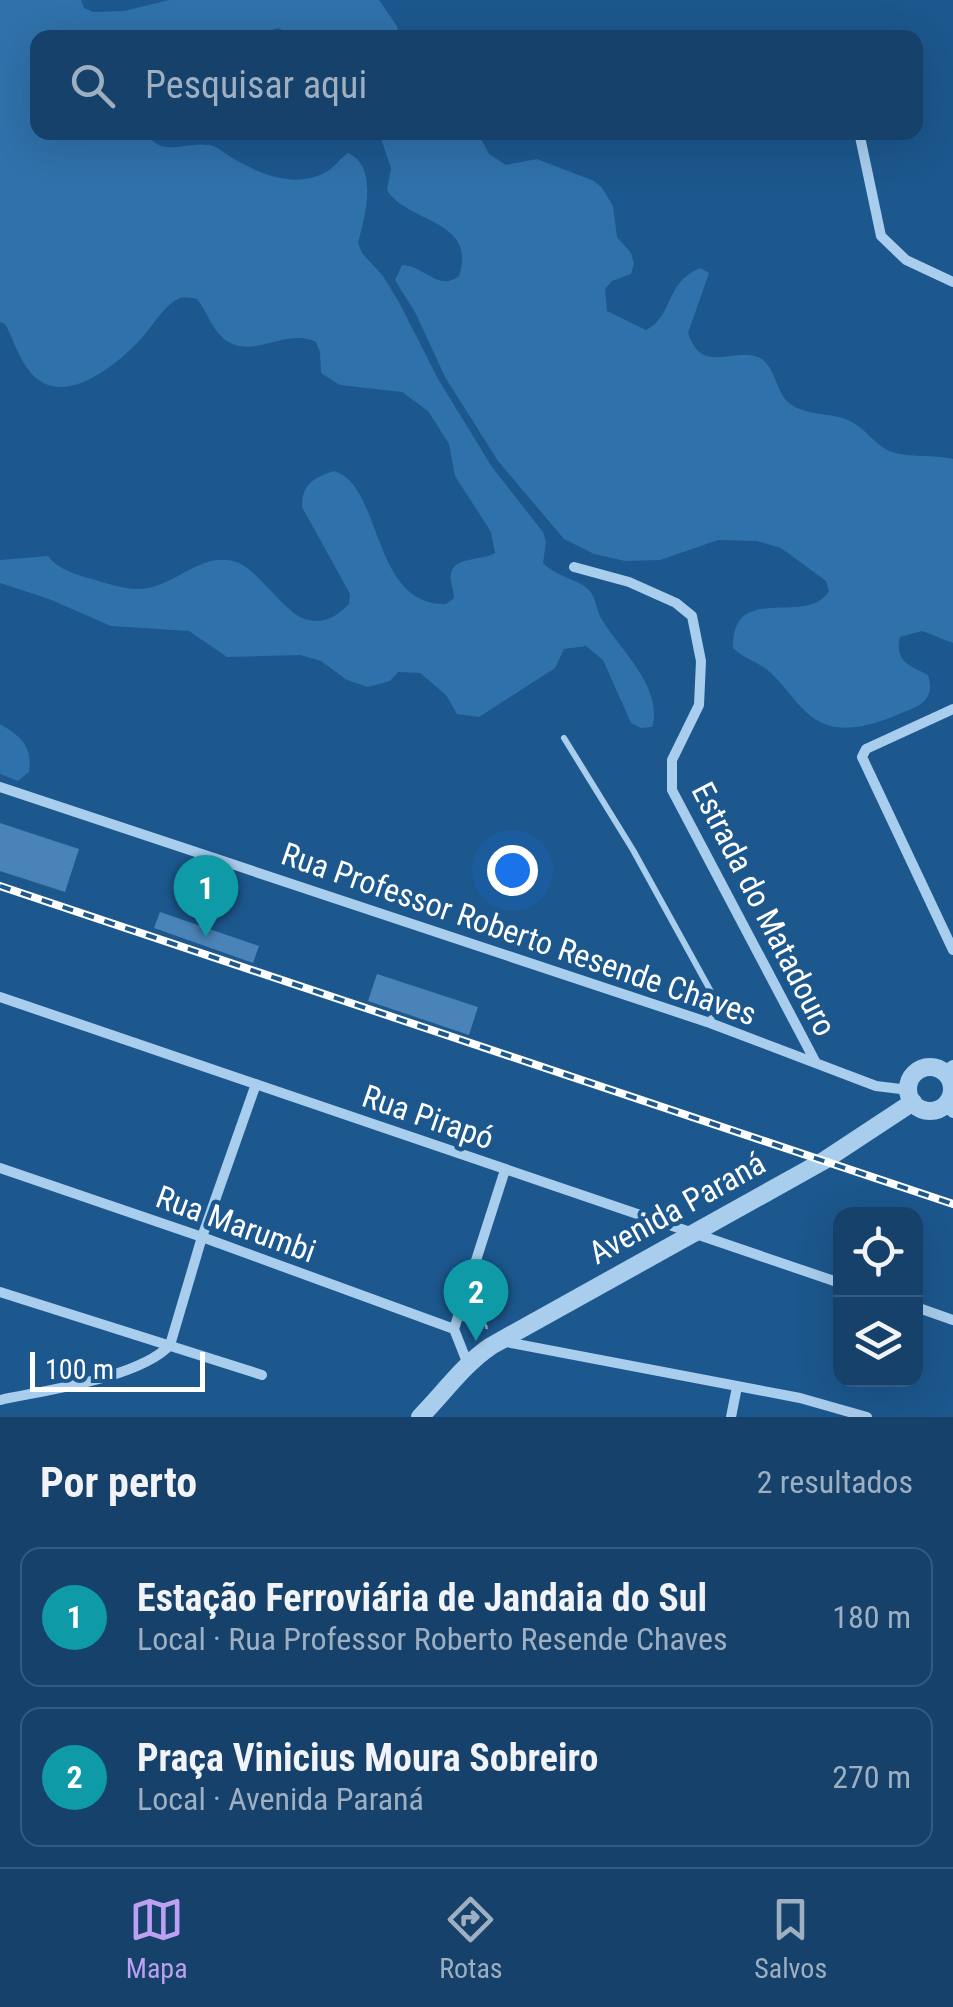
<!DOCTYPE html>
<html lang="pt">
<head>
<meta charset="utf-8">
<style>
  :root { --surface:#15416a; --page:#1e4870; --text:#f1f3f6; --muted:#9dafc1; --line:#345a7e; --accent:#bca0f2 }
  body { margin:0; font-family:"Roboto Condensed",sans-serif; background:var(--page); color:var(--text) }
  .controls { position:absolute; right:30px; bottom:30px; display:grid; overflow:hidden; border-radius:20px; box-shadow:0 10px 40px #0002 }
  .controls button { width:90px; height:90px; display:grid; place-items:center; padding:0; border:0; border-bottom:2px solid var(--line); background:var(--surface); color:var(--text); font:50px sans-serif }
  .scale { position:absolute; left:30px; bottom:25px; width:175px; box-sizing:border-box; padding-left:10px; border:5px solid #fff; border-top:0; font-size:28px; line-height:35px; white-space:nowrap; color:#fff; -webkit-text-stroke:8px #1c578d; paint-order:stroke }
  .you { position:absolute; left:512px; top:870px; width:35px; height:35px; margin:-25px; border:8px solid #fff; border-radius:50%; background:#1a73e8; box-shadow:0 0 0 15px #1a73e833 }
  .badge { display:grid; place-items:center; width:65px; height:65px; border-radius:50%; background:var(--accent); color:#fff; font-size:32px; font-weight:700 }
  .pin { position:absolute; translate:-50% -82px; filter:drop-shadow(0 2px 5px #0008) }
  .pin::after { content:''; position:absolute; top:52px; width:35px; height:30px; background:inherit; clip-path:polygon(0 0,100% 0,50% 100%) }
  .list { margin:0; padding:0; list-style:none }
  h2 { display:flex; justify-content:space-between; align-items:center; height:130px; margin:0; padding:0 40px; font-size:42px }
  h2 small { font-size:32px; font-weight:400; color:var(--muted) }
  .list li { display:grid; grid-template-columns:65px 1fr auto; gap:30px; align-items:center; box-sizing:border-box; height:140px; margin:0 20px 20px; padding:0 20px; border:2px solid var(--line); border-radius:20px }
  .list b { display:block; font-size:38px; white-space:nowrap }
  .list p { margin:0; font-size:32px; white-space:nowrap; color:var(--muted) }
  .list em { font-size:32px; font-style:normal; color:var(--muted) }
  .icon { flex:none; width:55px; height:55px; fill:none; stroke:currentColor; stroke-width:2; stroke-linecap:round; stroke-linejoin:round }
  .map { position:relative; flex:none; width:953px; height:1417px; overflow:hidden }
  .search { position:absolute; background:var(--surface); box-shadow:0 10px 40px #0002; left:30px; right:30px; top:30px; height:110px; display:flex; align-items:center; gap:25px; box-sizing:border-box; padding:0 35px; border-radius:20px; color:var(--muted); font-size:38px }
  .sheet { height:450px; background:var(--surface) }
  nav { display:flex; justify-content:space-around; align-items:center; box-sizing:border-box; height:140px; border-top:2px solid var(--line); background:var(--surface); font-size:28px; color:var(--muted) }
  nav a { display:grid; justify-items:center; gap:5px }
  nav .on { color:var(--accent) }
  .map>svg:first-child { display:block }
  .green { fill:#2f71ab }
  .building { fill:#4983b7 }
  .lines { fill:none; stroke-linecap:round; stroke-linejoin:round }
  .path { stroke:#a9cded; stroke-width:2.5; stroke-dasharray:5 8; stroke-linecap:butt }
  .service { stroke:#a9cded; stroke-width:6 }
  .minor { stroke:#a9cded; stroke-width:10 }
  .tertiary { stroke:#a9cded; stroke-width:18 }
  .rail-casing { stroke:#fff; stroke-width:8 }
  .rail { stroke:#1c578d; stroke-width:4; stroke-dasharray:11; stroke-linecap:butt }
  .labels { text-anchor:middle; stroke-width:9; stroke-linejoin:round; paint-order:stroke }
  .street-label { font-size:32px; fill:#fff; stroke:#1c578d }
</style>
</head>
<body>
<div class="map">
<svg width="953" height="1417" viewBox="0 0 953 1417">
  <rect width="100%" height="100%" fill="#1c578d"/>
  <path class="green" d="M0 0H81L84 8 93 12 124 11 169 0H379L397 26 399 37H297L278 28 250 38H38V132L145 133C165 159 182 141 209 145 220 147 226 155 236 160 262 175 295 188 324 173 334 169 339 159 348 153 379 167 365 216 358 243L362 253 383 276 400 304 438 379 492 467 543 532 546 542 543 563C558 578 577 578 589 590 596 598 596 609 601 618 618 648 664 687 652 727L641 728 631 723 603 660 586 646 564 649 555 668 479 717 457 714 446 695 420 673 398 672 390 681 368 687 347 680 321 661 300 655 227 657 189 631 111 626 49 599 0 583V560L48 556C58 569 72 573 88 578 107 583 128 592 148 588 178 583 203 551 236 562 256 568 278 604 300 617 320 626 334 619 349 604L350 594 302 507C302 483 314 478 334 471 383 485 371 606 446 604L454 598C454 590 449 580 451 573 455 556 483 561 495 553L491 532 455 476 449 444 428 411 402 392 340 385 321 373 320 352 316 342C286 327 252 361 224 339 211 328 207 311 197 299 188 297 182 296 174 301 160 311 150 330 138 342 114 367 62 409 31 373 18 358 14 340 5 324L0 322Z
    M379 133H478L489 154 506 165 537 159 594 181 602 188 613 206 617 237 631 253 634 263 631 274 612 281 605 289 607 311 646 330C674 316 664 283 700 268L709 273 688 333C703 377 734 345 760 358 776 367 775 391 789 403 803 415 831 413 848 420 865 427 875 446 892 452 910 458 934 454 953 459V643L922 631 900 637C894 661 910 666 928 675 934 693 927 703 909 710 877 723 838 741 807 713 794 701 784 685 771 673 759 662 744 659 733 648 732 580 807 628 829 591L826 581 781 548 757 541 718 540 660 560 625 561 594 554 564 539 498 461 445 377 416 314 395 280 402 265C425 266 438 292 459 276 478 219 408 224 387 190L391 168Z
    M0 724C21 736 33 747 29 772L18 781 0 774Z"/>
  <path class="building" d="M0 823 79 849 65 892 0 871Z
    M160 912 259 946 253 963 154 928Z
    M377 974 478 1007 469 1035 368 1001Z"/>
  <g class="lines">
    <path class="path" d="M475.5 1328a5.5 5.5 0 1 1 11 0a5.5 5.5 0 1 1-11 0Z"/>
    <path class="service" d="M564 738 633 850 714 997 711 1022"/>
    <path class="minor" d="M859 132 881 236 906 260 953 282
      M574 567 629 582 676 603 692 616 701 661 699 705 672 760V790L815 1061
      M953 709 866 749 862 757 953 950
      M0 787 710 1023 876 1086 909 1090
      M0 997 840 1283
      M944 1071 953 1065
      M944 1106 953 1113
      M0 1168 202 1237 454 1329
      M0 1292 262 1375
      M916 1307 953 1320
      M501 1341 800 1398 867 1417
      M467 1362 454 1329 505 1170
      M0 1400C46 1390 139 1378 170 1345L202 1237 256 1084
      M731 1417 737 1387"/>
    <path class="tertiary" d="M908 1089a22 22 0 1 1 44 0a22 22 0 1 1-44 0Z
      M420 1417C444 1393 463 1365 491 1346L825 1160 913 1102"/>
    <g class="rail-casing">
      <path id="rail" d="M0 886 953 1204"/>
    </g>
    <use href="#rail" class="rail"/>
  </g>
  <g class="labels">
    <g class="street-label">
      <text transform="translate(764 909) rotate(63)" y="11">Estrada do Matadouro</text>
      <text transform="translate(519 934) rotate(19)" y="11">Rua Professor Roberto Resende Chaves</text>
      <text transform="translate(428 1117) rotate(19)" y="11">Rua Pirapó</text>
      <text transform="translate(677 1208) rotate(-29)" y="11">Avenida Paraná</text>
      <text transform="translate(236 1224) rotate(20)" y="11">Rua Marumbi</text>
    </g>
  </g>
</svg>
<div class="controls">
<button><svg class="icon" aria-label="locate" viewBox="0 0 24 24"><circle cx="12" cy="12" r="6"/><path d="M12 2v4M12 18v4M2 12h4M18 12h4"/></svg></button>
<button><svg class="icon" aria-label="layers" viewBox="0 0 24 24"><path d="M12 4l9 5-9 5-9-5zM3 14l9 5 9-5"/></svg></button>
</div>
<div class="scale">100 m</div>
<div class="you"></div>
<div class="pin badge" style="left:206px;top:937px;background:#0f9aa8">1</div>
<div class="pin badge" style="left:476px;top:1341px;background:#0f9aa8">2</div>
<div class="search"><svg class="icon" aria-label="search" viewBox="0 0 24 24"><circle cx="10" cy="10" r="6"/><path d="M15 15l6 6"/></svg>Pesquisar aqui</div>
</div>
<section class="sheet">
<h2>Por perto<small>2 resultados</small></h2>
<ul class="list">
<li><span class="badge" style="background:#0f9aa8">1</span><div><b>Estação Ferroviária de Jandaia do Sul</b><p>Local · Rua Professor Roberto Resende Chaves</p></div><em>180 m</em></li>
<li><span class="badge" style="background:#0f9aa8">2</span><div><b>Praça Vinicius Moura Sobreiro</b><p>Local · Avenida Paraná</p></div><em>270 m</em></li>
</ul>
</section>
<nav>
<a class="on"><svg class="icon" aria-label="map" viewBox="0 0 24 24"><path d="M3 6l6-2 6 2 6-2v14l-6 2-6-2-6 2zM9 4v14M15 6v14"/></svg>Mapa</a>
<a><svg class="icon" aria-label="directions" viewBox="0 0 24 24"><path d="M12 3l9 9-9 9-9-9zM9 14v-3h6M13 9l2 2-2 2"/></svg>Rotas</a>
<a><svg class="icon" aria-label="saved" viewBox="0 0 24 24"><path d="M7 4h10v16l-5-4-5 4z"/></svg>Salvos</a>
</nav>
</body>
</html>
